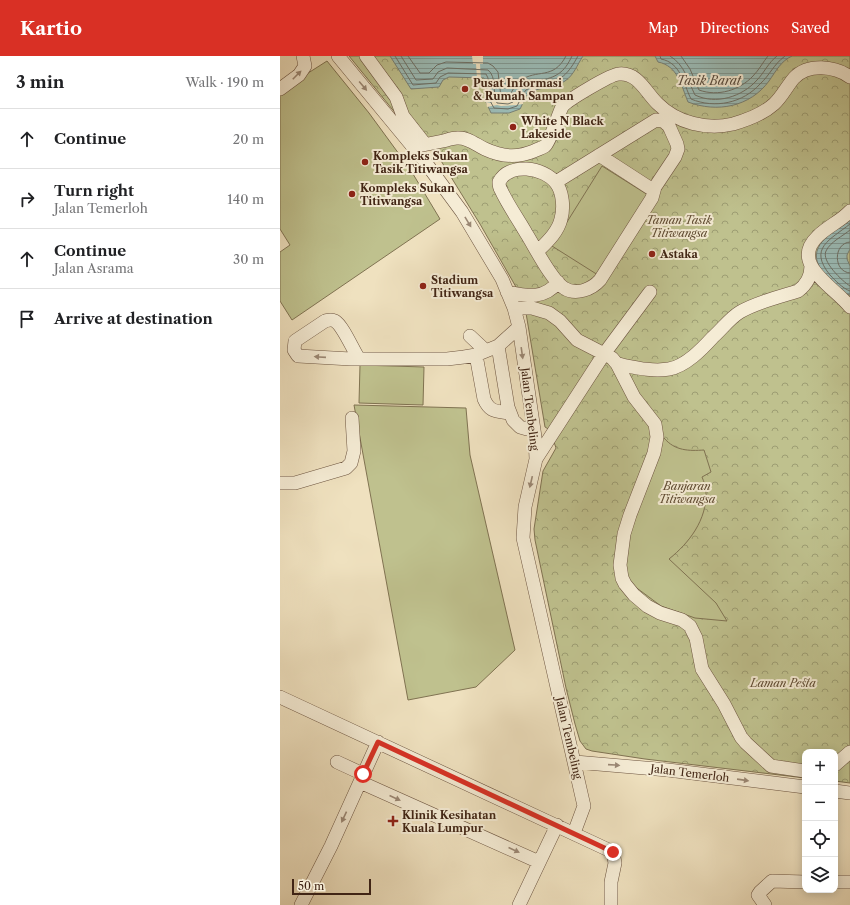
<!DOCTYPE html>
<html lang="en">
<head>
<meta charset="utf-8">
<style>
  :root { --surface:#fff; --page:#f6f6f6; --text:#202124; --muted:#757577; --line:#e0e0e0; --accent:#d93025 }
  body { margin:0; font-family:"Libre Caslon Text",serif; background:var(--page); color:var(--text) }
  .controls { position:absolute; right:12px; bottom:12px; display:grid; overflow:hidden; border-radius:8px; box-shadow:0 2px 10px #0003 }
  .controls button { width:36px; height:36px; display:grid; place-items:center; padding:0; border:0; border-bottom:1px solid var(--line); background:var(--surface); color:var(--text); font:20px sans-serif }
  .scale { position:absolute; left:12px; bottom:10px; width:79px; box-sizing:border-box; padding-left:4px; border:2px solid #412515; border-top:0; font-size:11px; line-height:14px; white-space:nowrap; color:#412515; -webkit-text-stroke:3px #f5ecd5; paint-order:stroke }
  .stop { position:absolute; width:12px; height:12px; margin:-9px; border:3px solid #d93025; border-radius:50%; background:#fff }
  .stop.end { background:#d93025; border-color:#fff; box-shadow:0 1px 4px #0008 }
  .list { margin:0; padding:0; list-style:none }
  h2 { display:flex; justify-content:space-between; align-items:center; height:52px; margin:0; padding:0 16px; font-size:17px }
  h2 small { font-size:13px; font-weight:400; color:var(--muted) }
  .list li { display:grid; grid-template-columns:26px 1fr auto; gap:12px; align-items:center; box-sizing:border-box; height:60px; padding:0 16px; border-top:1px solid var(--line) }
  .list b { display:block; font-size:15px; white-space:nowrap }
  .list p { margin:0; font-size:13px; white-space:nowrap; color:var(--muted) }
  .list em { font-size:13px; font-style:normal; color:var(--muted) }
  .icon { flex:none; width:22px; height:22px; fill:none; stroke:currentColor; stroke-width:2; stroke-linecap:round; stroke-linejoin:round }
  .map { position:relative; flex:none; width:570px; height:849px; overflow:hidden }
  header { display:flex; align-items:center; gap:24px; box-sizing:border-box; height:56px; padding:0 20px; background:var(--accent); color:#fff }
  header strong { font-size:19px }
  nav { display:flex; gap:22px; margin-inline-start:auto; font-size:14px }
  main { display:flex }
  aside { flex:1; background:var(--surface) }
  .map>svg:first-child { display:block }
  .park { fill:url(#park-crowns); stroke:#807352 }
  .garden { fill:#bfc18e; stroke:#807352 }
  .water { fill:url(#water-rules); stroke:#778076 }
  .pier { fill:#efe1bf }
  .lines { fill:none; stroke-linecap:round; stroke-linejoin:round }
  .shore { stroke:#6e7066; stroke-width:1 }
  .minor-casing { stroke:#6c5440; stroke-width:14 }
  .minor { stroke:#f5ecd5; stroke-width:13 }
  .oneway { fill:#9b8875 }
  .route { stroke:#d93025; stroke-width:5 }
  .poi-dot { fill:#8f2418; stroke:#f5ecd5; stroke-width:1.5 }
  .labels { text-anchor:middle; stroke-width:4; stroke-linejoin:round; paint-order:stroke }
  .poi-label { font-size:11px; font-weight:bold; fill:#412515; stroke:#f5ecd5; text-anchor:start }
  .park-label { font-size:11px; font-style:italic; fill:#604c33; stroke:#f5ecd5 }
  .street-label { font-size:11px; fill:#412515; stroke:#f5ecd5 }
  .water-label { font-size:12px; font-style:italic; fill:#584b3e; stroke:#f5ecd5 }
</style>
</head>
<body>
<header>
<strong>Kartio</strong>
<nav><a>Map</a><a>Directions</a><a>Saved</a></nav>
</header>
<main>
<aside>
<h2>3 min<small>Walk · 190 m</small></h2>
<ul class="list">
<li><svg class="icon" aria-label="ahead" viewBox="0 0 24 24"><path d="M12 20V5M6 11l6-6 6 6"/></svg><div><b>Continue</b></div><em>20 m</em></li>
<li><svg class="icon" aria-label="right" viewBox="0 0 24 24"><path d="M7 20v-9h11M14 6l5 5-5 5"/></svg><div><b>Turn right</b><p>Jalan Temerloh</p></div><em>140 m</em></li>
<li><svg class="icon" aria-label="ahead" viewBox="0 0 24 24"><path d="M12 20V5M6 11l6-6 6 6"/></svg><div><b>Continue</b><p>Jalan Asrama</p></div><em>30 m</em></li>
<li><svg class="icon" aria-label="arrive" viewBox="0 0 24 24"><path d="M6 21V4h12l-3 4 3 4H6"/></svg><div><b>Arrive at destination</b></div></li>
</ul>
</aside>
<div class="map">
<svg width="570" height="849" viewBox="0 0 570 849">
  <defs>
    <pattern id="park-crowns" width="20" height="18" patternUnits="userSpaceOnUse"><rect width="20" height="18" fill="#bfc18e"/><path d="M2 6a3 3 0 1 1 6 0M12 15a3 3 0 1 1 6 0" fill="none" stroke="#9d9d73"/></pattern>
    <pattern id="water-rules" width="6" height="5" patternUnits="userSpaceOnUse"><rect width="6" height="5" fill="#9bbcb7"/><path d="M0 2.5h6" fill="none" stroke="#809994"/></pattern>
  </defs>
  <rect width="100%" height="100%" fill="#efe1bf"/>
  <filter id="stains"><feTurbulence type="fractalNoise" baseFrequency=".005" numOctaves="4"/><feColorMatrix values="0 0 0 0 .2 0 0 0 0 .09 0 0 0 0 .02 0 0 0 .5 -.17"/></filter>
  <radialGradient id="worn" r=".72"><stop offset=".6" stop-color="#630" stop-opacity="0"/><stop offset="1" stop-color="#630" stop-opacity=".3"/></radialGradient>
  <path class="park" d="M69 0H570V727L555 725V696H525V722L365 703 312 695 306 693 300 685 295 668 286 632 255 484 254 473 263 415 276 392 270 374 265 371 244 245 200 168 150 87 138 85Z"/>
  <path class="garden" d="M47 5 89 57 130 113 160 163 12 264 0 245V196L10 189 0 173V35Z
    M322 110 368 139 318 219 272 190Z
    M80 309 144 311 143 349 79 347Z
    M74 349 186 352 190 399 235 594 196 631 128 644Z
    M381 382H384C395 395 409 395 424 394L431 416 422 421C424 426 426 431 426 436 427 464 409 487 389 503L436 547 447 565 415 562 381 550 350 527 346 518 347 490 351 472Z"/>
  <path class="water" d="M110 0H303C297 9 294 19 285 25 274 33 257 31 249 37 244 41 243 48 240 53L229 57H211L205 44 204 22 169 21 163 24 159 31 131 33Z
    M375 0H512C501 5 496 15 489 25 470 51 437 57 408 46 401 29 398 10 378 6Z
    M570 163V193L567 199V203L570 210V239L566 238C559 231 549 224 543 216 523 191 553 176 570 163Z"/>
  <path class="pier" d="M192 0H203V8H200L201 23H197L196 8H193Z
    M228 40 233 41 238 40 244 44 243 48 237 49 221 50 217 49 207 51 206 46 211 47 216 41 220 42Z"/>
  <g class="lines">
    <path class="shore" d="M115 0 133 29 156 27 160 21 168 17 206 18 208 22 209 43 214 52 228 53 237 50C240 45 242 38 246 34 251 31 256 30 261 29 282 25 288 18 298 0
      M121 0 136 24 153 23 158 16 167 12 208 14C217 21 212 36 217 47L228 48 233 46C236 40 238 34 244 30 248 26 253 26 258 25 277 21 284 17 292 0
      M128 0 140 17H149L157 9 166 6 208 7 213 10 218 16 221 41 227 42 229 41C232 35 235 29 240 25 257 12 273 25 286 0
      M380 0 381 3C401 7 403 27 411 43 435 53 463 47 480 28 490 19 493 9 505 0
      M390 0C405 9 408 25 415 39 436 49 462 41 477 24 484 17 488 7 497 0
      M401 0 410 13 419 34C438 41 460 34 473 20 479 14 483 6 488 0
      M570 168C550 184 528 192 550 219 556 225 562 232 570 235
      M570 174C563 180 550 186 546 195 541 205 562 225 570 230
      M570 186C553 187 553 216 570 217"/>
    <g class="minor-casing">
      <path id="minor" d="M58 0 143 103 182 156 222 223 234 252 239 271 255 381 256 403 245 451 243 482 304 750 294 777
        M86 0 116 41 123 60 145 88
        M0 33 19 19 25 10 23 0
        M133 91C143 89 153 87 163 85 167 84 173 82 177 82 188 81 196 89 205 93 222 101 237 102 254 95 258 93 262 92 265 90 270 86 278 59 282 51 286 45 331 18 339 18 358 16 366 37 378 48 397 67 427 74 453 68 467 64 483 58 494 48 502 41 507 30 514 22 528 7 555 10 570 21
        M319 99 373 134
        M570 155C561 165 548 170 538 180 508 208 556 232 570 251
        M258 195C267 186 278 176 281 163 284 152 283 136 276 127 264 111 229 106 219 126 219 129 219 131 221 134 228 149 238 163 246 177 255 191 271 224 284 232 296 240 312 233 320 224L372 142 375 131 395 101 398 93 397 88 389 70 383 65 376 64 276 126
        M227 236C247 240 264 244 278 226
        M234 252H252L269 257 280 265 297 284 332 302 337 308 354 341 375 368 377 381 374 397 350 459 344 478 340 509 342 522 345 528 354 539 367 550 380 557 402 564 410 570 416 582 422 613 444 648 461 681 466 687 491 710 525 715
        M190 280 206 295
        M218 290 228 351 233 364 240 371 247 373 253 372
        M196 299 204 343C210 357 217 355 230 357
        M79 303C73 294 63 270 55 265 51 263 49 264 45 265L15 285 14 294 18 300 71 303H167L184 301 196 299 218 290 239 271
        M337 308C353 311 372 316 389 313 406 310 422 293 433 281 442 273 450 262 460 256 477 246 499 241 518 235 526 229 531 220 531 210
        M256 403 324 298 370 236
        M0 427H15L66 412 71 407 74 395 72 362
        M0 641 333 796 335 807 331 826V849
        M57 706 83 718
        M295 706 388 714 525 731
        M555 709 570 696
        M80 726 259 806
        M555 735 570 737
        M555 826H570
        M21 849 51 790 98 686
        M239 849 277 769
        M485 849 478 839 480 836 492 825 525 826"/>
    </g>
    <use href="#minor" class="minor"/>
  </g>
  <defs><path id="oneway-solid" d="M-6-.8H1V-3.2L6.5 0L1 3.2V.8H-6Z"/></defs>
  <g class="oneway">
    <use href="#oneway-solid" transform="translate(17 19) rotate(-45)"/>
    <use href="#oneway-solid" transform="translate(83 30) rotate(50)"/>
    <use href="#oneway-solid" transform="translate(188 166) rotate(59)"/>
    <use href="#oneway-solid" transform="translate(242 297) rotate(82)"/>
    <use href="#oneway-solid" transform="translate(40 301) rotate(-176)"/>
    <use href="#oneway-solid" transform="translate(251 426) rotate(103)"/>
    <use href="#oneway-solid" transform="translate(334 709) rotate(4)"/>
    <use href="#oneway-solid" transform="translate(463 724) rotate(8)"/>
    <use href="#oneway-solid" transform="translate(115 742) rotate(24)"/>
    <use href="#oneway-solid" transform="translate(64 761) rotate(115)"/>
    <use href="#oneway-solid" transform="translate(234 794) rotate(24)"/>
  </g>
  <g class="lines">
    <path class="route" d="M83 718 98 686 333 796"/>
  </g>
  <g class="poi-dot">
    <circle cx="185" cy="33" r="4"/>
    <circle cx="233" cy="71" r="4"/>
    <circle cx="85" cy="106" r="4"/>
    <circle cx="72" cy="138" r="4"/>
    <circle cx="372" cy="198" r="4"/>
    <circle cx="143" cy="230" r="4"/>
    <path d="M111 759h4v4h4v4h-4v4h-4v-4h-4v-4h4z"/>
  </g>
  <g class="labels">
    <g class="poi-label">
      <text x="193" y="31">Pusat Informasi<tspan x="193" dy="13">&amp; Rumah Sampan</tspan></text>
      <text x="241" y="69">White N Black<tspan x="241" dy="13">Lakeside</tspan></text>
      <text x="93" y="104">Kompleks Sukan<tspan x="93" dy="13">Tasik Titiwangsa</tspan></text>
      <text x="80" y="136">Kompleks Sukan<tspan x="80" dy="13">Titiwangsa</tspan></text>
      <text x="380" y="202">Astaka</text>
      <text x="151" y="228">Stadium<tspan x="151" dy="13">Titiwangsa</tspan></text>
      <text x="122" y="763">Klinik Kesihatan<tspan x="122" dy="13">Kuala Lumpur</tspan></text>
    </g>
    <g class="park-label">
      <text x="399" y="168">Taman Tasik<tspan x="399" dy="13">Titiwangsa</tspan></text>
      <text x="407" y="434">Banjaran<tspan x="407" dy="13">Titiwangsa</tspan></text>
      <text x="503" y="631">Laman Pesta</text>
    </g>
    <g class="street-label">
      <text transform="translate(250 353) rotate(83)" y="4">Jalan Tembeling</text>
      <text transform="translate(289 682) rotate(77)" y="4">Jalan Tembeling</text>
      <text transform="translate(410 717) rotate(7)" y="4">Jalan Temerloh</text>
    </g>
    <g class="water-label">
      <text x="429" y="29">Tasik Barat</text>
    </g>
  </g>
  <rect width="100%" height="100%" filter="url(#stains)"/>
  <rect width="100%" height="100%" fill="url(#worn)"/>
</svg>
<div class="controls">
<button>+</button>
<button>−</button>
<button><svg class="icon" aria-label="locate" viewBox="0 0 24 24"><circle cx="12" cy="12" r="6"/><path d="M12 2v4M12 18v4M2 12h4M18 12h4"/></svg></button>
<button><svg class="icon" aria-label="layers" viewBox="0 0 24 24"><path d="M12 4l9 5-9 5-9-5zM3 14l9 5 9-5"/></svg></button>
</div>
<div class="scale">50 m</div>
<div class="stop" style="left:83px;top:718px"></div>
<div class="stop end" style="left:333px;top:796px"></div>
</div>
</main>
</body>
</html>
